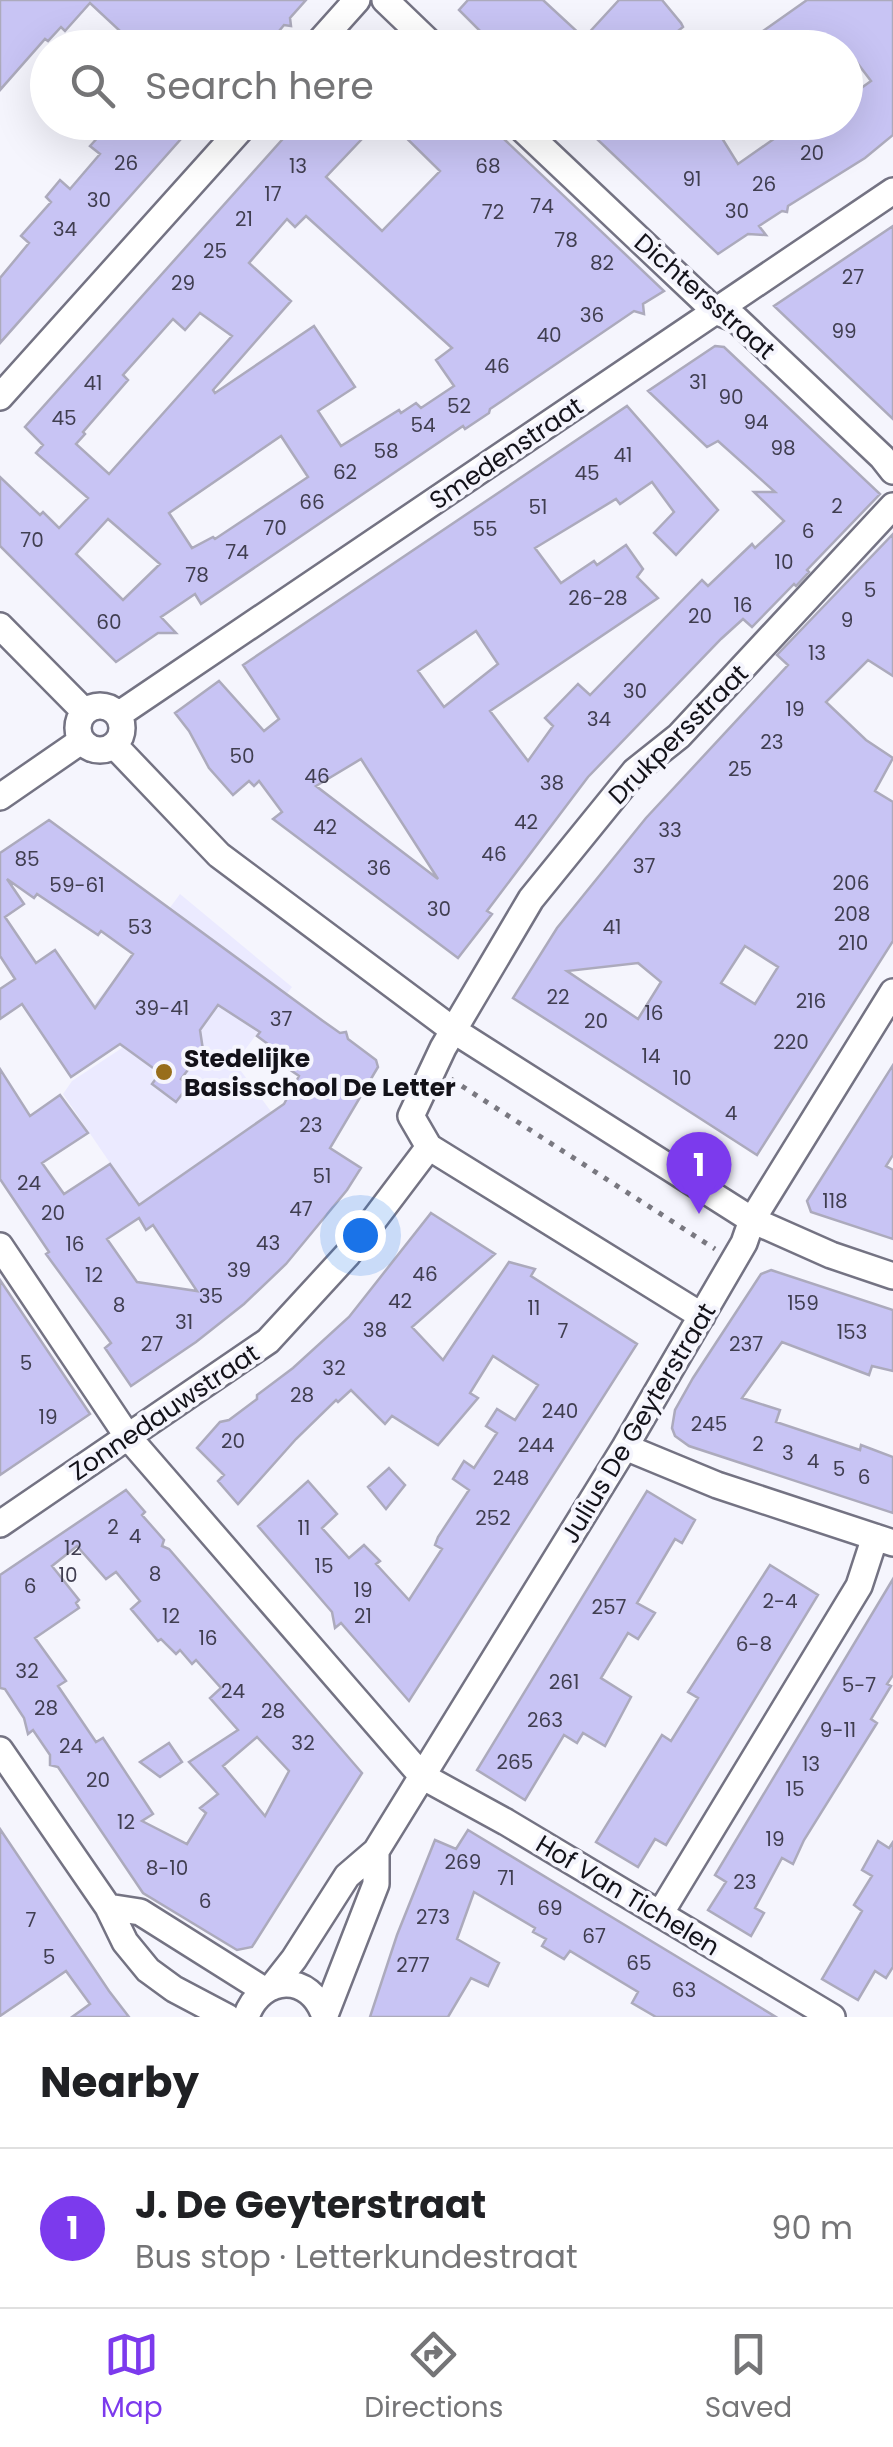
<!DOCTYPE html>
<html lang="en">
<head>
<meta charset="utf-8">
<style>
  :root { --surface:#fff; --page:#f6f6f6; --text:#202124; --muted:#757577; --line:#e0e0e0; --accent:#7c3aed }
  body { margin:0; font-family:Poppins,sans-serif; background:var(--page); color:var(--text) }
  .you { position:absolute; left:360px; top:1235px; width:35px; height:35px; margin:-25px; border:8px solid #fff; border-radius:50%; background:#1a73e8; box-shadow:0 0 0 15px #1a73e833 }
  .badge { display:grid; place-items:center; width:65px; height:65px; border-radius:50%; background:var(--accent); color:#fff; font-size:32px; font-weight:700 }
  .pin { position:absolute; translate:-50% -82px; filter:drop-shadow(0 2px 5px #0008) }
  .pin::after { content:''; position:absolute; top:52px; width:35px; height:30px; background:inherit; clip-path:polygon(0 0,100% 0,50% 100%) }
  .list { margin:0; padding:0; list-style:none }
  h2 { display:flex; justify-content:space-between; align-items:center; height:130px; margin:0; padding:0 40px; font-size:42px }
  h2 small { font-size:32px; font-weight:400; color:var(--muted) }
  .list li { display:grid; grid-template-columns:65px 1fr auto; gap:30px; align-items:center; box-sizing:border-box; height:160px; padding:0 40px; border-top:2px solid var(--line) }
  .list b { display:block; font-size:38px; white-space:nowrap }
  .list p { margin:0; font-size:32px; white-space:nowrap; color:var(--muted) }
  .list em { font-size:32px; font-style:normal; color:var(--muted) }
  .icon { flex:none; width:55px; height:55px; fill:none; stroke:currentColor; stroke-width:2; stroke-linecap:round; stroke-linejoin:round }
  .map { position:relative; flex:none; width:893px; height:2017px; overflow:hidden }
  .search { position:absolute; background:var(--surface); box-shadow:0 10px 40px #0002; left:30px; right:30px; top:30px; height:110px; display:flex; align-items:center; gap:25px; box-sizing:border-box; padding:0 35px; border-radius:55px; color:var(--muted); font-size:38px }
  .sheet { height:290px; background:var(--surface) }
  nav { display:flex; justify-content:space-around; align-items:center; box-sizing:border-box; height:140px; border-top:2px solid var(--line); background:var(--surface); font-size:28px; color:var(--muted) }
  nav a { display:grid; justify-items:center; gap:5px }
  nav .on { color:var(--accent) }
  .map>svg:first-child { display:block }
  .built { fill:#ebeaff }
  .building { fill:#c8c4f4; stroke:#acaabc; stroke-width:2.5; fill-rule:evenodd }
  .lines { fill:none; stroke-linecap:round; stroke-linejoin:round }
  .street-casing { stroke:#747383; stroke-width:30 }
  .path { stroke:#797880; stroke-width:5; stroke-dasharray:5 8; stroke-linecap:butt }
  .street { stroke:#fff; stroke-width:25 }
  .poi-dot { fill:#986e1b; stroke:#f5f5fd; stroke-width:4 }
  .labels { text-anchor:middle; stroke-width:8; stroke-linejoin:round; paint-order:stroke }
  .number-label { font-size:20px; fill:#403e50 }
  .street-label { font-size:25px; fill:#131219; stroke:#f5f5fd }
  .poi-label { font-size:25px; font-weight:bold; fill:#131219; stroke:#f5f5fd; text-anchor:start }
</style>
</head>
<body>
<div class="map">
<svg width="893" height="2017" viewBox="0 0 893 2017">
  <rect width="100%" height="100%" fill="#f5f5fd"/>
  <path class="built" d="M180 894 292 987 235 1063 301 1152 166 1245 63 1094 72 1081 122 1048 94 1004 136 954Z"/>
  <path class="building" d="M0 0H306L290 18 291 26 284 25 265 48H101L119 30 90 3 65 31 61 27 48 41 45 39 0 90Z
    M468 0H543L584 38 619 0H662L681 23 683 27 678 31 691 48H497L459 10Z
    M807 0H893V135L865 158 788 206 787 212 782 211 759 226 766 235 748 234 718 254 579 122H712L738 164 798 122H846V99L871 81 846 48H739Z
    M112 122H196L0 343V278L29 243 21 236 51 202 46 197 60 180 70 189 100 154 90 146Z
    M298 122H378L326 177 382 231 440 171 390 122H486L664 291 643 304 644 314 634 311 490 409 489 413 465 429 463 426 201 604 195 594 161 617 176 633H158L116 662 0 546V477L40 515 43 512 59 528 88 498 36 453 43 445 25 427ZM306 216 452 348 436 360 454 386 421 408 416 403 401 413 399 410 341 446 318 411 355 387 314 326 215 393 213 390 291 301 249 263 287 219 295 227ZM200 313 232 336 109 474 76 444 85 434 83 432 128 380 123 375 173 319 185 330ZM281 436 308 477 215 539 213 537 192 548 169 513ZM108 519 160 564 123 600 76 554Z
    M893 226V419L774 306Z
    M715 346 724 347 880 494 807 570 809 572 796 586 794 584 752 627 743 619 721 639 588 777 487 911 492 914 458 958 273 819 282 812 259 781 254 786 249 781 233 795 209 768 189 731 175 713 219 681 264 731 279 719 243 665 627 406 718 510 676 555 654 533 674 512 652 482 620 504 616 499 535 548 561 583 594 561 597 565 626 545 643 569 637 577 658 598 490 711 528 761 553 726 545 718 578 684 590 695 702 580 708 586 752 544 755 548 784 521 754 492H775L718 441 707 447 648 391ZM476 631 498 664 444 707 418 671ZM361 759 438 879 316 786Z
    M893 534V676L868 660 826 702 866 740 893 758 875 791 893 802V941L757 1155 513 998 557 928 646 818 788 665 777 655ZM745 946 778 967 755 1004 721 983ZM638 963 661 982 638 1019 567 971Z
    M49 820 323 1021 340 1033 346 1032 348 1039 376 1060 378 1067 330 1148 361 1168 347 1190 286 1264 244 1304 196 1342 131 1386 105 1348 111 1343 46 1254 49 1252 0 1179V1069L30 1116 60 1095 88 1133 42 1163 64 1194 110 1164 139 1205 284 1104 299 1076 267 1054 272 1047 257 1036 260 1032 218 1005 200 1030 203 1050 181 1079 189 1085 176 1102 152 1084 160 1073 120 1044 71 1077 22 1004 0 1019V989L15 979 0 956V853ZM7 879 34 898 37 894 98 935 101 931 133 954 95 1008 55 950 36 963 5 917 24 904ZM139 1218 146 1230 153 1225 197 1291 137 1282 107 1239Z
    M893 1065V1155L886 1166 893 1170V1239L811 1212 807 1201Z
    M431 1213 495 1254 412 1327 443 1360 509 1262 535 1269 531 1276 637 1344 409 1701 341 1623 335 1628 332 1612 258 1526 308 1481 337 1514 322 1528 349 1558 364 1545 380 1561 376 1564 409 1600 442 1549 435 1545 438 1537 469 1490 453 1479 464 1461 474 1468 497 1433 486 1426 497 1409 515 1420 538 1385 493 1356 470 1393 478 1398 438 1445 392 1416 385 1424 351 1390 338 1402 336 1400 296 1439 238 1504 218 1481 224 1475 197 1448 220 1422 229 1420 257 1399V1395L293 1368 349 1317Z
    M771 1270 893 1310V1371L872 1366 869 1375 782 1342 742 1398 780 1410 776 1422 860 1450 861 1445 893 1457V1513L689 1446 675 1436 672 1428 675 1410 693 1378 761 1274Z
    M0 1280 90 1414 0 1475Z
    M389 1468 405 1485 386 1509 368 1487Z
    M126 1490 145 1512 142 1515 164 1540 162 1546 169 1549 362 1773 252 1947 237 1950 143 1893 58 1767 50 1765V1755L33 1730 28 1734 24 1718 5 1689 0 1688V1575ZM77 1546 106 1579 116 1572 140 1601 131 1609 158 1641 161 1639 176 1654 180 1650 192 1664 196 1660 221 1688 210 1698 238 1730 189 1762 218 1794 200 1808 206 1813 187 1844 142 1821 153 1814 103 1738 96 1742 58 1686 66 1681 35 1638 79 1608 76 1603 79 1600 52 1566ZM257 1737 289 1771 265 1816 223 1766Z
    M647 1491 695 1520 682 1543 675 1539 637 1603 655 1613 638 1639 628 1633 601 1678 631 1697 605 1746 583 1733 577 1743 564 1735 525 1800 477 1770Z
    M770 1565 818 1595 666 1845 655 1839 638 1867 596 1842 662 1735 671 1741 698 1698 688 1692Z
    M893 1579V1675L887 1684 891 1686 871 1719 877 1723 804 1840 793 1864 782 1858 755 1908 764 1913 751 1936 708 1910 726 1882 715 1875Z
    M169 1743 182 1762 160 1777 140 1762Z
    M0 1829 109 1991 129 2017H72L90 2004 66 1971 0 2016Z
    M468 1830 709 1976 776 2017H656L632 2003 638 1992 570 1951 564 1959 542 1946 546 1939 533 1932 535 1928 474 1892 457 1939 499 1963 488 1986 471 1978 448 2017H370L397 1935 435 1840 456 1849Z
    M878 1841 889 1848 893 1842V1967L886 1978 875 1971 858 2000 822 1979 862 1911 854 1905 872 1876 862 1870Z"/>
  <g class="lines">
    <g class="street-casing">
      <path id="street" d="M385 0 435 48
        M314 48 357 0
        M515 122 715 311 736 319 882 457 893 471
        M0 397 247 122
        M0 626 84 711
        M78 728a22 22 0 1 1 44 0a22 22 0 1 1-44 0Z
        M118 715 893 191
        M114 745 219 855 453 1030 752 1220 831 1255 893 1276
        M0 797 81 741
        M0 1246 128 1437 422 1776 506 1822 832 2017
        M702 1316 429 1147 411 1116 443 1048 531 899 635 771 679 736 893 506
        M625 1447 717 1485 893 1543
        M0 1524 268 1341 348 1254 429 1147
        M0 1750 108 1907 125 1942 148 1970 174 1989 227 2017
        M108 1907 140 1912 264 1990
        M660 1914 859 1586 875 1537
        M272 1987 294 1959 347 1876 376 1851 625 1447 744 1243 752 1220 893 992
        M325 2015 376 1884V1851
        M246 2017C261 1974 311 1972 325 2017"/>
    </g>
    <path class="path" d="M451 1079 715 1249"/>
    <use href="#street" class="street"/>
  </g>
  <circle class="poi-dot" cx="164" cy="1072" r="10"/>
  <g class="labels">
    <g class="number-label">
      <text x="812" y="160">20</text>
      <text x="126" y="170">26</text>
      <text x="298" y="173">13</text>
      <text x="488" y="173">68</text>
      <text x="692" y="186">91</text>
      <text x="764" y="191">26</text>
      <text x="273" y="201">17</text>
      <text x="99" y="207">30</text>
      <text x="542" y="213">74</text>
      <text x="737" y="218">30</text>
      <text x="493" y="219">72</text>
      <text x="244" y="226">21</text>
      <text x="65" y="236">34</text>
      <text x="566" y="247">78</text>
      <text x="215" y="258">25</text>
      <text x="602" y="270">82</text>
      <text x="853" y="284">27</text>
      <text x="183" y="290">29</text>
      <text x="592" y="322">36</text>
      <text x="844" y="338">99</text>
      <text x="549" y="342">40</text>
      <text x="497" y="373">46</text>
      <text x="698" y="389">31</text>
      <text x="93" y="390">41</text>
      <text x="731" y="404">90</text>
      <text x="459" y="413">52</text>
      <text x="64" y="425">45</text>
      <text x="756" y="429">94</text>
      <text x="423" y="432">54</text>
      <text x="783" y="455">98</text>
      <text x="386" y="458">58</text>
      <text x="623" y="462">41</text>
      <text x="345" y="479">62</text>
      <text x="587" y="480">45</text>
      <text x="312" y="509">66</text>
      <text x="837" y="513">2</text>
      <text x="538" y="514">51</text>
      <text x="275" y="535">70</text>
      <text x="485" y="536">55</text>
      <text x="808" y="538">6</text>
      <text x="32" y="547">70</text>
      <text x="237" y="559">74</text>
      <text x="784" y="569">10</text>
      <text x="197" y="582">78</text>
      <text x="870" y="597">5</text>
      <text x="598" y="605">26-28</text>
      <text x="743" y="612">16</text>
      <text x="700" y="623">20</text>
      <text x="847" y="627">9</text>
      <text x="109" y="629">60</text>
      <text x="817" y="660">13</text>
      <text x="635" y="698">30</text>
      <text x="795" y="716">19</text>
      <text x="599" y="726">34</text>
      <text x="772" y="749">23</text>
      <text x="242" y="763">50</text>
      <text x="740" y="776">25</text>
      <text x="317" y="783">46</text>
      <text x="552" y="790">38</text>
      <text x="526" y="829">42</text>
      <text x="325" y="834">42</text>
      <text x="670" y="837">33</text>
      <text x="494" y="861">46</text>
      <text x="27" y="866">85</text>
      <text x="644" y="873">37</text>
      <text x="379" y="875">36</text>
      <text x="851" y="890">206</text>
      <text x="77" y="892">59-61</text>
      <text x="439" y="916">30</text>
      <text x="852" y="921">208</text>
      <text x="140" y="934">53</text>
      <text x="612" y="934">41</text>
      <text x="853" y="950">210</text>
      <text x="558" y="1004">22</text>
      <text x="811" y="1008">216</text>
      <text x="162" y="1015">39-41</text>
      <text x="654" y="1020">16</text>
      <text x="281" y="1026">37</text>
      <text x="596" y="1028">20</text>
      <text x="791" y="1049">220</text>
      <text x="651" y="1063">14</text>
      <text x="682" y="1085">10</text>
      <text x="731" y="1120">4</text>
      <text x="311" y="1132">23</text>
      <text x="322" y="1183">51</text>
      <text x="29" y="1190">24</text>
      <text x="835" y="1208">118</text>
      <text x="301" y="1216">47</text>
      <text x="53" y="1220">20</text>
      <text x="268" y="1250">43</text>
      <text x="75" y="1251">16</text>
      <text x="239" y="1277">39</text>
      <text x="425" y="1281">46</text>
      <text x="94" y="1282">12</text>
      <text x="211" y="1303">35</text>
      <text x="400" y="1308">42</text>
      <text x="803" y="1310">159</text>
      <text x="119" y="1312">8</text>
      <text x="534" y="1315">11</text>
      <text x="184" y="1329">31</text>
      <text x="375" y="1337">38</text>
      <text x="563" y="1338">7</text>
      <text x="852" y="1339">153</text>
      <text x="152" y="1351">27</text>
      <text x="746" y="1351">237</text>
      <text x="26" y="1370">5</text>
      <text x="334" y="1375">32</text>
      <text x="302" y="1402">28</text>
      <text x="560" y="1418">240</text>
      <text x="48" y="1424">19</text>
      <text x="709" y="1431">245</text>
      <text x="233" y="1448">20</text>
      <text x="758" y="1451">2</text>
      <text x="536" y="1452">244</text>
      <text x="788" y="1460">3</text>
      <text x="813" y="1468">4</text>
      <text x="839" y="1476">5</text>
      <text x="864" y="1484">6</text>
      <text x="511" y="1485">248</text>
      <text x="493" y="1525">252</text>
      <text x="113" y="1534">2</text>
      <text x="304" y="1535">11</text>
      <text x="135" y="1543">4</text>
      <text x="73" y="1555">12</text>
      <text x="324" y="1573">15</text>
      <text x="155" y="1581">8</text>
      <text x="68" y="1582">10</text>
      <text x="30" y="1593">6</text>
      <text x="363" y="1597">19</text>
      <text x="780" y="1608">2-4</text>
      <text x="609" y="1614">257</text>
      <text x="171" y="1623">12</text>
      <text x="363" y="1623">21</text>
      <text x="208" y="1645">16</text>
      <text x="754" y="1651">6-8</text>
      <text x="27" y="1678">32</text>
      <text x="564" y="1689">261</text>
      <text x="859" y="1692">5-7</text>
      <text x="233" y="1698">24</text>
      <text x="46" y="1715">28</text>
      <text x="273" y="1718">28</text>
      <text x="545" y="1727">263</text>
      <text x="838" y="1737">9-11</text>
      <text x="303" y="1750">32</text>
      <text x="71" y="1753">24</text>
      <text x="515" y="1769">265</text>
      <text x="811" y="1771">13</text>
      <text x="98" y="1787">20</text>
      <text x="795" y="1796">15</text>
      <text x="126" y="1829">12</text>
      <text x="775" y="1846">19</text>
      <text x="463" y="1869">269</text>
      <text x="167" y="1875">8-10</text>
      <text x="506" y="1885">71</text>
      <text x="745" y="1889">23</text>
      <text x="205" y="1908">6</text>
      <text x="550" y="1915">69</text>
      <text x="433" y="1924">273</text>
      <text x="31" y="1927">7</text>
      <text x="594" y="1943">67</text>
      <text x="49" y="1964">5</text>
      <text x="639" y="1970">65</text>
      <text x="413" y="1972">277</text>
      <text x="684" y="1997">63</text>
    </g>
    <g class="street-label">
      <text transform="translate(705 296) rotate(41)" y="9">Dichtersstraat</text>
      <text transform="translate(506 453) rotate(-34)" y="9">Smedenstraat</text>
      <text transform="translate(678 734) rotate(-45)" y="9">Drukpersstraat</text>
      <text transform="translate(164 1412) rotate(-34)" y="9">Zonnedauwstraat</text>
      <text transform="translate(638 1423) rotate(-59)" y="9">Julius De Geyterstraat</text>
      <text transform="translate(628 1895) rotate(31)" y="9">Hof Van Tichelen</text>
    </g>
    <g class="poi-label">
      <text x="184" y="1067">Stedelijke<tspan x="184" dy="29">Basisschool De Letter</tspan></text>
    </g>
  </g>
</svg>
<div class="you"></div>
<div class="pin badge" style="left:699px;top:1214px">1</div>
<div class="search"><svg class="icon" aria-label="search" viewBox="0 0 24 24"><circle cx="10" cy="10" r="6"/><path d="M15 15l6 6"/></svg>Search here</div>
</div>
<section class="sheet">
<h2>Nearby<small></small></h2>
<ul class="list">
<li><span class="badge">1</span><div><b>J. De Geyterstraat</b><p>Bus stop · Letterkundestraat</p></div><em>90 m</em></li>
</ul>
</section>
<nav>
<a class="on"><svg class="icon" aria-label="map" viewBox="0 0 24 24"><path d="M3 6l6-2 6 2 6-2v14l-6 2-6-2-6 2zM9 4v14M15 6v14"/></svg>Map</a>
<a><svg class="icon" aria-label="directions" viewBox="0 0 24 24"><path d="M12 3l9 9-9 9-9-9zM9 14v-3h6M13 9l2 2-2 2"/></svg>Directions</a>
<a><svg class="icon" aria-label="saved" viewBox="0 0 24 24"><path d="M7 4h10v16l-5-4-5 4z"/></svg>Saved</a>
</nav>
</body>
</html>
